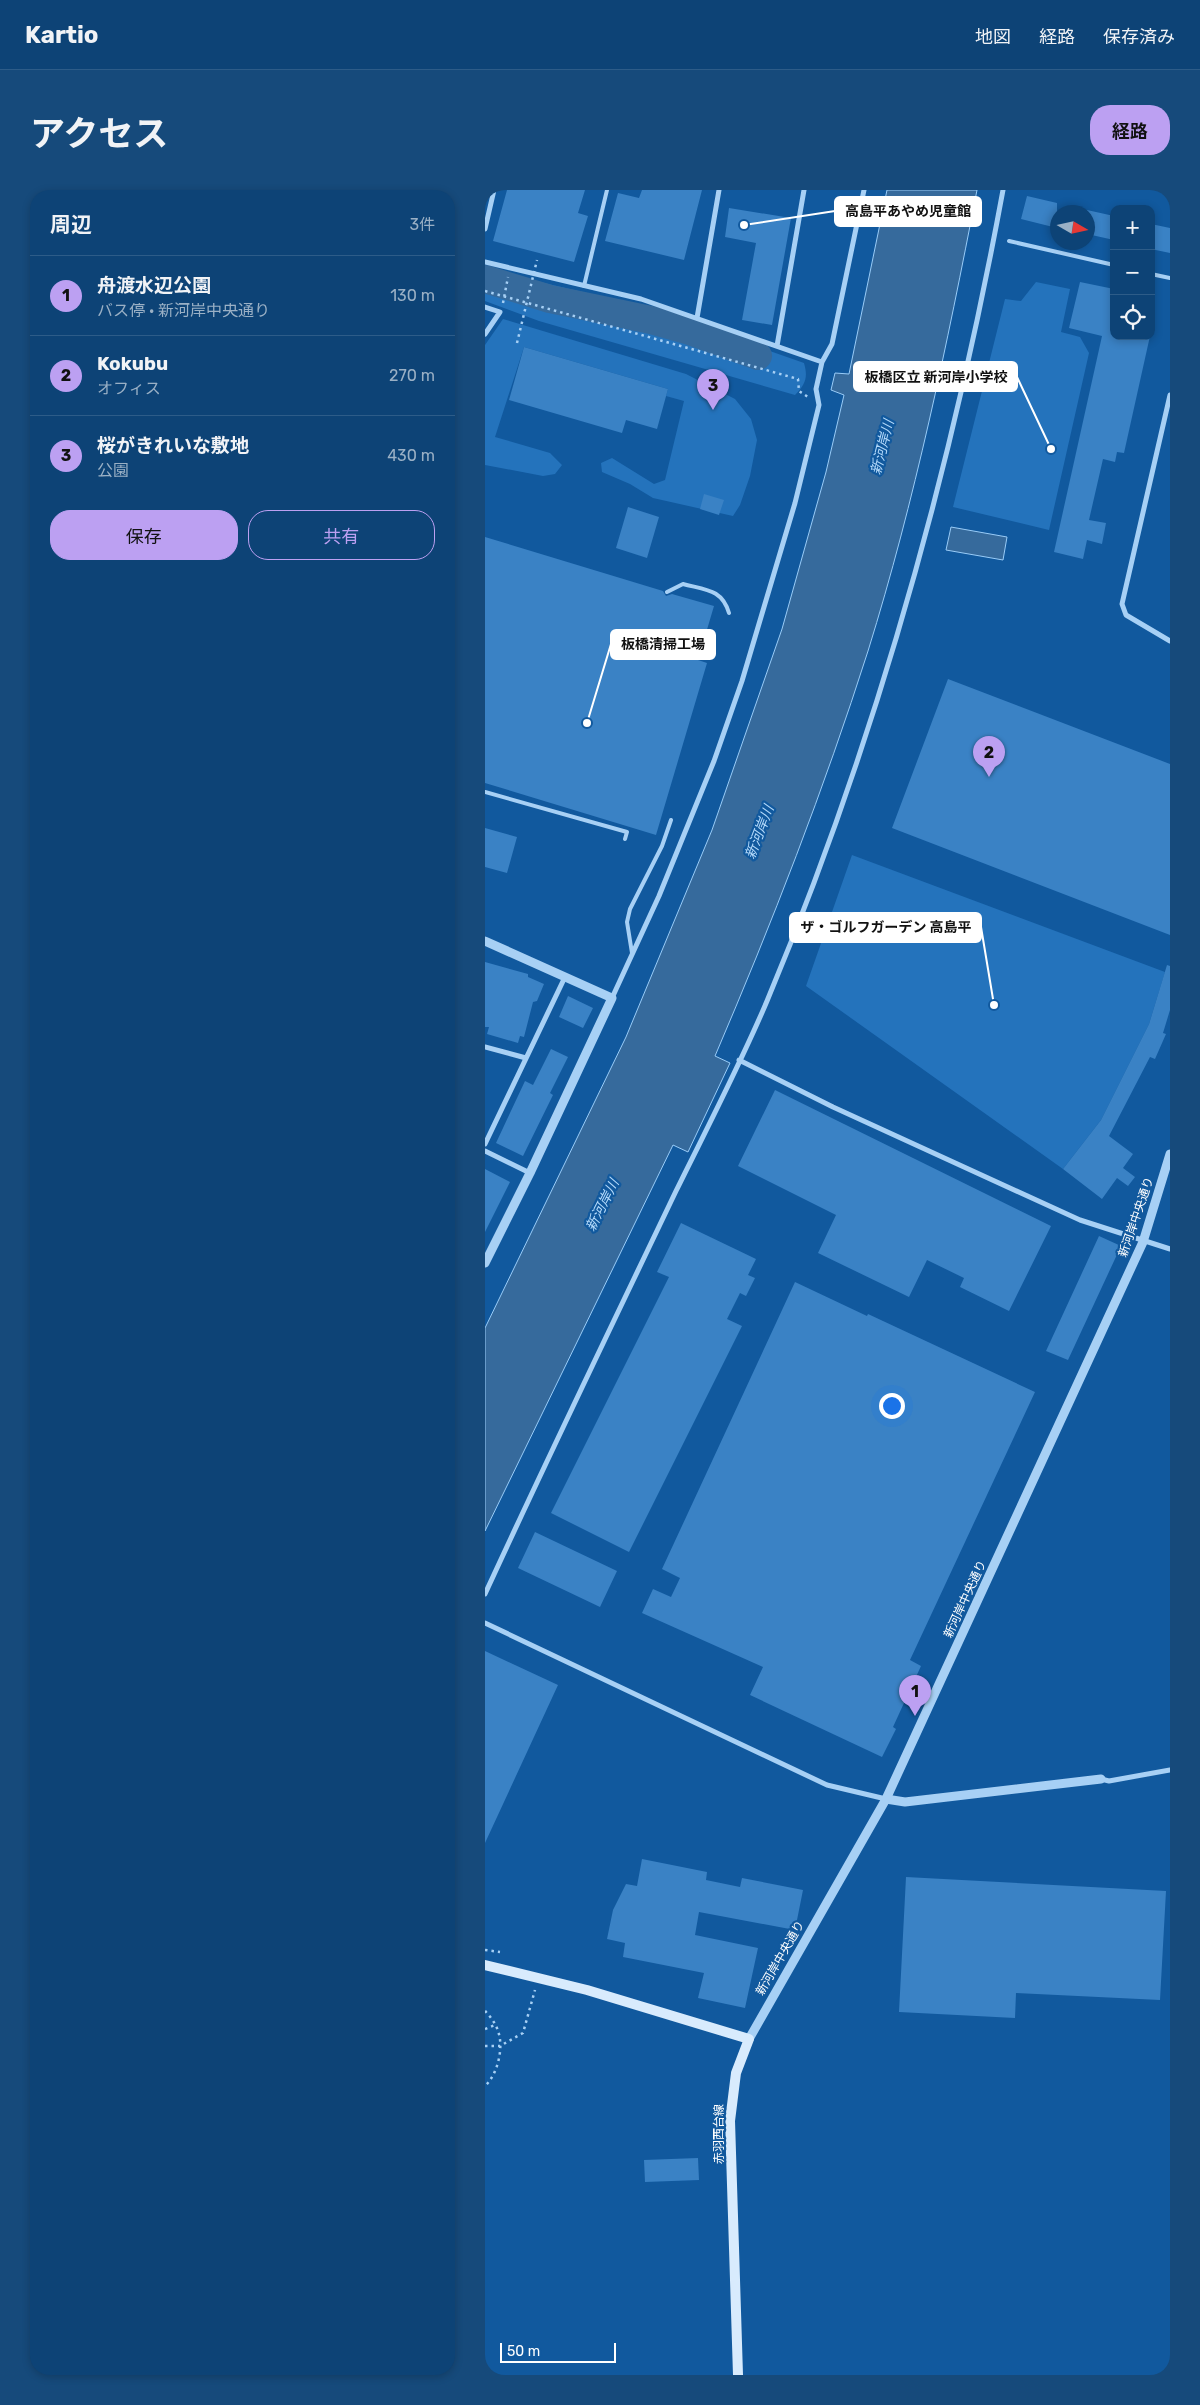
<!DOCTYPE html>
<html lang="ja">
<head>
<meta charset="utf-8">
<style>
  :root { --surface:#0d4376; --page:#164a7b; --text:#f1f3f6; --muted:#9ab0c5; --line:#2d5c88; --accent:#bca0f2 }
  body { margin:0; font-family:Rubik,"Noto Sans JP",sans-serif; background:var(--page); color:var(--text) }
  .controls { position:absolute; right:15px; top:15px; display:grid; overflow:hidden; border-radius:10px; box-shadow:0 2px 8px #0003 }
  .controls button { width:45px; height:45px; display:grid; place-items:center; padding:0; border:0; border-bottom:1px solid var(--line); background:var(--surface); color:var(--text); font:25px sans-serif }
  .compass { position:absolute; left:565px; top:15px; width:45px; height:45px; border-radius:50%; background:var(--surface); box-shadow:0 2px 8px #0003; rotate:99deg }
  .scale { position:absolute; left:15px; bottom:12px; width:116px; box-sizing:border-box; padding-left:5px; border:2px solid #fff; border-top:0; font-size:14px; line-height:18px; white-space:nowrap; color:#fff; -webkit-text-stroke:4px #11599e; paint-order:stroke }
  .you { position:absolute; left:406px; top:1215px; width:18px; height:18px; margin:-12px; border:4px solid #fff; border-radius:50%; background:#1a73e8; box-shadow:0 0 0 8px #1a73e833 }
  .badge { display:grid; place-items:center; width:32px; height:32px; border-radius:50%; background:var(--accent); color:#111; font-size:16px; font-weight:700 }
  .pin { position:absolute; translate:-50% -41px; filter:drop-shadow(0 1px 2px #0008) }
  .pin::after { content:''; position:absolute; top:26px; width:18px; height:15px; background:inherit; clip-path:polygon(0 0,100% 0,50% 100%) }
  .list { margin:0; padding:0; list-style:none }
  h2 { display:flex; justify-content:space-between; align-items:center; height:65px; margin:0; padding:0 20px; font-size:21px }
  h2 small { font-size:16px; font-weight:400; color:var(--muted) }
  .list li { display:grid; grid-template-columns:32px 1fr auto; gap:15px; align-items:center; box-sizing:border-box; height:80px; padding:0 20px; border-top:1px solid var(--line) }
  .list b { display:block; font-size:19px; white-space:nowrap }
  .list p { margin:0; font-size:16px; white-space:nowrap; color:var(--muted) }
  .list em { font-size:16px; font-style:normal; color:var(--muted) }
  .actions { display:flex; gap:10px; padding:15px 20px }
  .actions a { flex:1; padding:11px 0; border:1px solid var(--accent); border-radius:20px; text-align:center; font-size:18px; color:var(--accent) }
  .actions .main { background:var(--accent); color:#111 }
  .icon { flex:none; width:28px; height:28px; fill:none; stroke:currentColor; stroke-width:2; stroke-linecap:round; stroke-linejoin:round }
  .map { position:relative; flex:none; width:685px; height:2185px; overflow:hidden; border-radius:20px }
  header { display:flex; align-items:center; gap:30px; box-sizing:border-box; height:70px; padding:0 25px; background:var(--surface); border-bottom:1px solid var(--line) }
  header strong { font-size:24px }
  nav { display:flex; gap:28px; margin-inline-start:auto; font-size:18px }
  .intro { display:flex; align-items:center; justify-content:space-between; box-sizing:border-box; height:120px; padding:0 30px }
  h1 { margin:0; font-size:35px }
  .button { padding:12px 22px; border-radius:20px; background:var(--accent); color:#111; font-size:18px; font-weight:700 }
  main { display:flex; gap:30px; padding:0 30px }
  aside { flex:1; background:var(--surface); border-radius:20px; box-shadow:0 2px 8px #0003 }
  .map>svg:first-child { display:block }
  .green { fill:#2473bc }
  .water { fill:#366a9c; stroke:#99ccf8 }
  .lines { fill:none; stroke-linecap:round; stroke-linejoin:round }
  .river { stroke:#366a9c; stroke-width:28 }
  .building { fill:#3a82c5 }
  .path { stroke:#a7d0f5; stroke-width:2.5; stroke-dasharray:2.5 4; stroke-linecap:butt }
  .service { stroke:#a7d0f5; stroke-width:4 }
  .minor { stroke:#a7d0f5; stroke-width:5 }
  .tertiary { stroke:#a7d0f5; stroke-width:9 }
  .secondary { stroke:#d8ebfd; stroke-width:10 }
  .path-bridge { stroke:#a7d0f5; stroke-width:2.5; stroke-dasharray:2.5 4; stroke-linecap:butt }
  .labels { text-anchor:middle; stroke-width:4.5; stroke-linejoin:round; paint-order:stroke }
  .street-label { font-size:12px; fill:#fff; stroke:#11599e }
  .water-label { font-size:14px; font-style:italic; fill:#b4dafb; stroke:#11599e }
  .leader { fill:none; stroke:#fff; stroke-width:2 }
  .callout-dot { fill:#fff; stroke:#11599e; stroke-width:2 }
  .callout { fill:#fff; stroke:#fff; stroke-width:2 }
  .callout-label { font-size:14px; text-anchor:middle; font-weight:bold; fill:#111 }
</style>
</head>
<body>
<header>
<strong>Kartio</strong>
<nav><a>地図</a><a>経路</a><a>保存済み</a></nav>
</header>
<div class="intro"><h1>アクセス</h1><a class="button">経路</a></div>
<main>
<aside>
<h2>周辺<small>3件</small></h2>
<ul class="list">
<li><span class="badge">1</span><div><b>舟渡水辺公園</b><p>バス停 · 新河岸中央通り</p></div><em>130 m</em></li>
<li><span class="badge">2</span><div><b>Kokubu</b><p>オフィス</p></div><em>270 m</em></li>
<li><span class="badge">3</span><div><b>桜がきれいな敷地</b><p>公園</p></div><em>430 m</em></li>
</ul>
<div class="actions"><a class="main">保存</a><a>共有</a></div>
</aside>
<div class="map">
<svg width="685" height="2185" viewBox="0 0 685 2185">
  <rect width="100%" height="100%" fill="#11599e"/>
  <path class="green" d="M0 76 55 92 158 116 319 173C323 187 321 194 310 205L54 131 0 111Z
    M551 92 585 99 576 142 595 147 604 163 564 340 468 317 520 109 536 111Z
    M18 129 201 184 250 209 266 229 272 250 265 286 255 315 248 326 168 308 145 294 117 282 116 273 127 268 169 294 180 290 199 211 181 206 183 199 39 157 10 247 65 263 77 275 70 284 58 286 0 275V155Z
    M367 665 680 782 664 834 616 930 578 979 321 796Z"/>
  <path class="water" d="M402 0H492C462 155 430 310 383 461 339 599 287 733 230 866L245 873 203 962 188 955 0 1341V1138L141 847 227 640 297 439 341 282 359 205 346 200 350 183 364 184Z
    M466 337 522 347 518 370 461 360Z"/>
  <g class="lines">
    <path class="river" d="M0 89 65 109 166 130 205 141 273 166"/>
  </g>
  <path class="building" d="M22 0H100L93 23 103 26 89 72 8 51Z
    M157 0H217L199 70 120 51 133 3 154 8Z
    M542 6 572 13V38L536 29Z
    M244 18 306 28 287 135 257 130 271 53 240 47Z
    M602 20 629 26V50L602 44Z
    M666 34 685 38V63L666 59Z
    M595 92 629 99V146H665L639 263 632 262 630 272 618 269 604 330 621 333 617 354 602 350 598 369 569 362 617 146 584 138Z
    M39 157 183 199 172 239 141 230 137 243 24 210Z
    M219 304 239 310 234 325 215 319Z
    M143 317 174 327 162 368 131 358Z
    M0 347 178 401 181 406 187 404 229 416 213 470 222 473 171 645 0 593Z
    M463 489 685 574V745L407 638Z
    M0 638 32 647 22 683 0 677Z
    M0 772 43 784V787L59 794 52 811 48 812 39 847 35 846 33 853 2 844 4 837H0Z
    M682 775 685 776V820L678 843 681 844 670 869 665 867 624 946 648 964 638 978 650 987 643 996 632 988 617 1009 578 979 616 930 664 834Z
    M83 806 108 818 98 838 74 827Z
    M66 859 83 867 65 903 68 905 38 966 11 953 40 891 48 895Z
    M290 900 566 1036 524 1121 475 1097 479 1088 442 1070 424 1107 333 1063 351 1025 253 976Z
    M0 979 25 992 0 1042Z
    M196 1033 271 1069 263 1085 270 1088 261 1106 255 1103 242 1129 257 1136 144 1362 66 1323 184 1087 172 1082Z
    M614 1046 636 1056 583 1170 561 1161Z
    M310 1092 382 1126 383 1124 550 1202 425 1470 436 1476 408 1537 411 1539 397 1567 265 1505 278 1477 157 1423 168 1399 186 1407 195 1388 177 1379Z
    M50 1342 132 1381 115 1417 33 1378Z
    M0 1461 73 1495 0 1653Z
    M157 1669 222 1682 221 1690 255 1697 257 1688 318 1700 310 1740 214 1722 210 1745 273 1758 260 1818 213 1808 219 1783 138 1767 140 1753 122 1749 128 1720 141 1694 152 1696Z
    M421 1687 681 1701 675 1810 531 1803 530 1828 414 1822Z
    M213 1968 214 1990 160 1992 159 1970Z"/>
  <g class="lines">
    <path class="path" d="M0 101 313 189 314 201 323 207
      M18 113 23 87
      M0 1760 15 1762
      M0 1821C5 1826 11 1834 13 1841 19 1857 13 1884 0 1896
      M0 1839 10 1835
      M0 1856H15L38 1843 50 1800"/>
    <path class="service" d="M524 51 629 75
      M666 84 685 88
      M99 96 122 0
      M182 402 198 394C221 400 237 399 244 423
      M0 602 142 642 140 649
      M147 763 142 732 145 719 177 656 186 630"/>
    <path class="minor" d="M0 39 9 0
      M0 72 156 109 337 172
      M0 117 15 122 0 144
      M212 128 234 0
      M292 156 319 0
      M685 205 637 414 641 425 685 451
      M127 808 174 706 229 571 257 491 310 313 334 215 331 199 337 172 347 154 379 0
      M0 857 41 868
      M254 870 348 917 595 1030 685 1059
      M0 954 80 787
      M0 961 45 983
      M0 1404C62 1269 127 1135 191 1001 222 938 255 875 282 811 391 551 467 277 518 0
      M0 1433 342 1595 401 1609
      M616 1589 624 1591 685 1580"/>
    <path class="tertiary" d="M0 751 127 808 45 983 0 1073
      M401 1609 420 1612 616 1589
      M264 1849 401 1609 658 1052 685 964"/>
    <path class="secondary" d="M0 1775 102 1800 264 1849 251 1883 245 1931 253 2185"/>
    <path class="path-bridge" d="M32 153 52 70"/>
  </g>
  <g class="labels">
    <g class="street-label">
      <text transform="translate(651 1027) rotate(-71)" y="4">新河岸中央通り</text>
      <text transform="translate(480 1409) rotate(-65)" y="4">新河岸中央通り</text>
      <text transform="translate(295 1768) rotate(-60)" y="4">新河岸中央通り</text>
      <text transform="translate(234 1944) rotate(-90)" y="4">赤羽西台線</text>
    </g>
    <g class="water-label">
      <text transform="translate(397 257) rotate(-76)" y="5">新河岸川</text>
      <text transform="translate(274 642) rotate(-69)" y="5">新河岸川</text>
      <text transform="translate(117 1015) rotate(-63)" y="5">新河岸川</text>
    </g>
  </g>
  <path class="leader" d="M259 35L350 21M566 259L532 187M102 533L126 454M509 815L496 737"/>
  <g class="callout-dot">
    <circle cx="259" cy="35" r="5"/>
    <circle cx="566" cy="259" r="5"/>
    <circle cx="102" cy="533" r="5"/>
    <circle cx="509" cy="815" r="5"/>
  </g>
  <g class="callout">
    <rect x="350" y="7" width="146" height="29" rx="5"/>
    <rect x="369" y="172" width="163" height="29" rx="5"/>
    <rect x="126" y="440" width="104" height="29" rx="5"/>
    <rect x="305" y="723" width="191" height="29" rx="5"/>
  </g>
  <g class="callout-label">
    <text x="423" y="26">高島平あやめ児童館</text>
    <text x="451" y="192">板橋区立 新河岸小学校</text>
    <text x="178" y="459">板橋清掃工場</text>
    <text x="401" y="742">ザ・ゴルフガーデン 高島平</text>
  </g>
</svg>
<div class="controls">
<button>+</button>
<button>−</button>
<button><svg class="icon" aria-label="locate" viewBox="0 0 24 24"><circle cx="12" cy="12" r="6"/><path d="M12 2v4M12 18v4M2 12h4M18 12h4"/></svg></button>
</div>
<svg class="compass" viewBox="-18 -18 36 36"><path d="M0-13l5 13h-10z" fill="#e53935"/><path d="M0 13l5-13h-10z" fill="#9ab0c5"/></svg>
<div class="scale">50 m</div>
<div class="you"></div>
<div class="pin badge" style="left:430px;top:1526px">1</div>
<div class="pin badge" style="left:504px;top:587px">2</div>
<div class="pin badge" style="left:228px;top:220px">3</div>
</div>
</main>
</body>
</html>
